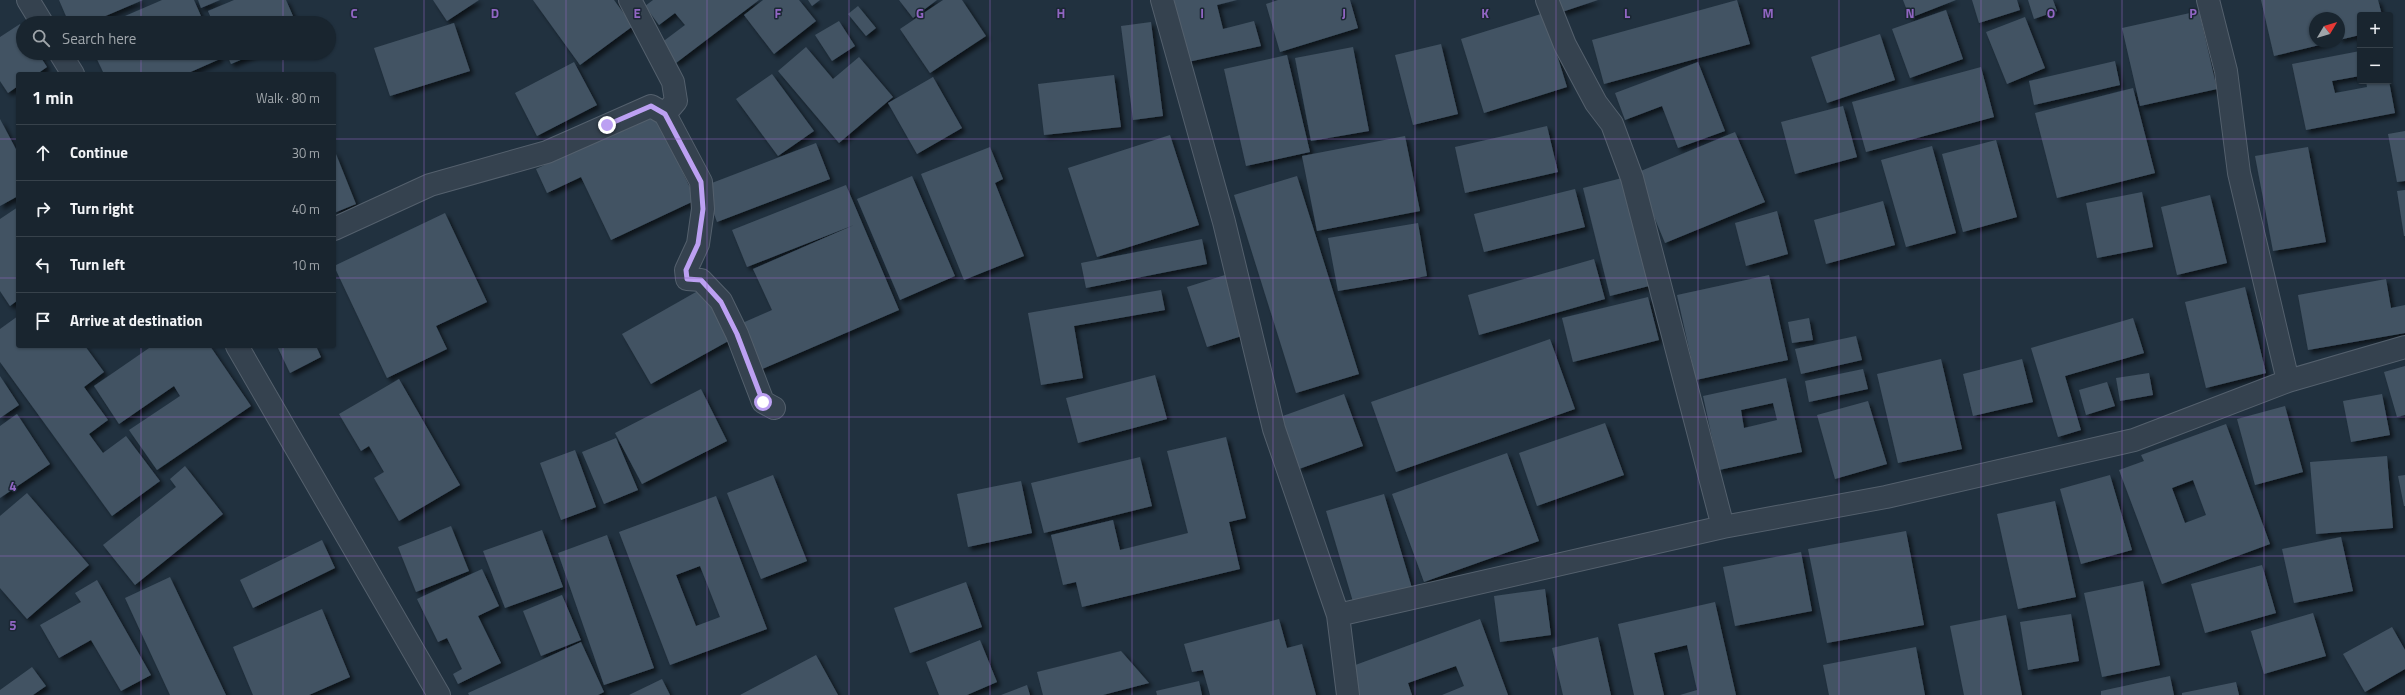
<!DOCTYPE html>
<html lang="en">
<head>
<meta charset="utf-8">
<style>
  :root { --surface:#19252f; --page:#222d37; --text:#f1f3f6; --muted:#9fa5aa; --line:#37424b }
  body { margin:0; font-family:"Titillium Web",sans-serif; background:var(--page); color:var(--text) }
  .controls { position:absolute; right:12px; top:12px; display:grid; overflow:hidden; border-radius:4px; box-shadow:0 1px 3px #0004 }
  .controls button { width:36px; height:36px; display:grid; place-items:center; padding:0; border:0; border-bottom:1px solid var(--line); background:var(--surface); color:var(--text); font:20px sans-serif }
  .compass { position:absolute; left:2309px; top:12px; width:36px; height:36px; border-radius:50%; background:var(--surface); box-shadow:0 1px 3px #0004; rotate:52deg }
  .stop { position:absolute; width:12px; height:12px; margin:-9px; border:3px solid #bca0f2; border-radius:50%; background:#fff }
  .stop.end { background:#bca0f2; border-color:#fff; box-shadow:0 1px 4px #0008 }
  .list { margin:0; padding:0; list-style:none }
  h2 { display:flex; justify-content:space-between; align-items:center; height:52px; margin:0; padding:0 16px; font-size:17px }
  h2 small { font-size:13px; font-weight:400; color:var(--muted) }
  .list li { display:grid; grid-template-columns:26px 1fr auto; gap:12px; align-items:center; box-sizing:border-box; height:56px; padding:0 16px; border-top:1px solid var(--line) }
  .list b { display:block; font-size:15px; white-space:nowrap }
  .list em { font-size:13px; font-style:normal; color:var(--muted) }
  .icon { flex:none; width:22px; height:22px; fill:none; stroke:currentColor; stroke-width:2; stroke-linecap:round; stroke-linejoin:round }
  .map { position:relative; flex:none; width:2405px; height:695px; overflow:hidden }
  .search { position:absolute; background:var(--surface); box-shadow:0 1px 3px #0004; left:16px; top:16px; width:320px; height:44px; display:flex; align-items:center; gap:10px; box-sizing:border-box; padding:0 14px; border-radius:22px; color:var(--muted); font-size:15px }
  .panel { position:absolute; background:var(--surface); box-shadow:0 1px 3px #0004; left:16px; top:72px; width:320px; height:276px; border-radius:4px }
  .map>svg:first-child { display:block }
  .building { fill:#425363; fill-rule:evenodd; filter:url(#shadow) }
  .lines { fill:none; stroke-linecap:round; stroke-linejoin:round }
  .minor-casing { stroke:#54606d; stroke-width:24 }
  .minor { stroke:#35424f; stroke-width:22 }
  .route { stroke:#bca0f2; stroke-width:5 }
  .grid { fill:none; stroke:#9166c3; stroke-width:1; stroke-opacity:0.55 }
  .grid-label { font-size:13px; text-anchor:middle; font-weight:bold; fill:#9166c3; stroke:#1b2734; stroke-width:3; stroke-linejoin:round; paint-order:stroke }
</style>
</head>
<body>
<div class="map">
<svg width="2405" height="695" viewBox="0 0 2405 695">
  <defs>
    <filter id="shadow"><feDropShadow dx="3.5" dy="3.5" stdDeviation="2" flood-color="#0009"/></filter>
  </defs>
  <rect width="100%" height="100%" fill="#21313f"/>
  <path class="building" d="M59 0H143L89 23H69Z
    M162 0H194L204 23H109Z
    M198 0H220L201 8Z
    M234 0H286L296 23H213L208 11Z
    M433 0H479L447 21Z
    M533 0H614L633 26 580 65Z
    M653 0H759L676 63 661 43 685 25 675 13 659 25 645 6Z
    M763 0H799L816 21 774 54 744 15Z
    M808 0H820L812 6Z
    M899 0H937L913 18Z
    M943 0H962L986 36 930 73 900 29Z
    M1174 0H1237L1217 5 1223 29 1254 21 1261 46 1188 62Z
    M1278 0H1350L1358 28 1280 52 1266 4Z
    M1558 0H1598L1562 12Z
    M1737 0 1750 44 1604 84 1592 40Z
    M1903 0H1956L1910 18Z
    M1972 0H2017L2020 10 1979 23Z
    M2028 0H2053L2057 11 2034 19Z
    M2261 0H2378L2382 15H2360V35L2339 40V18H2315V42L2328 43 2274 56Z
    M858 6 876 28 866 36 848 14Z
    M1946 10 1963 59 1910 78 1892 29Z
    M2199 11 2217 89 2140 106 2122 28Z
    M1544 13 1567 87 1484 113 1461 39Z
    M2025 17 2045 68 2007 84 1986 32Z
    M839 21 855 46 832 61 815 35Z
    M1151 22 1163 116 1133 120 1121 26Z
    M454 23 470 71 390 96 374 48Z
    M20 24 23 30V53H38L47 67 37 74H18V86L8 93 0 81V37Z
    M1880 34 1895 80 1827 103 1811 57Z
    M1441 44 1458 114 1413 125 1395 55Z
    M806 47 833 79 859 57 893 97 839 143 778 71Z
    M1353 47 1369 131 1311 141 1295 58Z
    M2360 51V76L2332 81 2335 93 2367 87 2366 81H2389L2395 113 2306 130 2292 64Z
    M94 53H218L220 59 186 74H104Z
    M226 53H257L231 64Z
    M1287 55 1310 152 1246 166 1224 69Z
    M2115 61 2120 85 2034 105 2029 81Z
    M574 62 597 105 537 136 515 93Z
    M1698 62 1725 131 1678 148 1662 106 1625 120 1615 93Z
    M1981 67 1994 117 1866 152 1852 102Z
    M772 74 814 131 778 156 736 99Z
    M1114 75 1121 127 1044 135 1038 84Z
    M933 77 962 128 917 154 888 103Z
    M2133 88 2155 173 2057 198 2035 113Z
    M1843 106 1857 157 1795 174 1781 122Z
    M654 113 696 200 611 240 581 177 547 193 536 169Z
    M0 119 18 153V196L0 206Z
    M1547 126 1558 172 1465 193 1455 147Z
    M2405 131V181L2397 182 2388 134Z
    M1735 132 1765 202 1665 243 1636 173Z
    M1170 135 1199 225 1097 257 1068 168Z
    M1405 136 1420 211 1317 231 1302 156Z
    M1996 140 2017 217 1963 232 1942 154Z
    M816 143 830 179 717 222 704 186Z
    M1932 146 1956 233 1906 247 1881 160Z
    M990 147 1003 179 995 183 1024 256 964 280 921 174Z
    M2308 147 2326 242 2273 251 2255 156Z
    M334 149 356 204 334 213Z
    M912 176 955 276 900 300 857 199Z
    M1297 176 1359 374 1296 393 1234 195Z
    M1622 178 1649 286 1610 296 1583 188Z
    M846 185 899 310 760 370 740 324 772 310 753 269 854 225 747 267 732 230Z
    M1575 189 1585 227 1484 252 1474 214Z
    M2405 190V236H2404L2397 191Z
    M2142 192 2153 247 2097 258 2086 203Z
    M2210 195 2227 263 2177 275 2161 207Z
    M1883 201 1895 245 1826 264 1814 220Z
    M18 207V300L10 306 0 291V219Z
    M1777 211 1788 254 1746 266 1735 223Z
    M445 213 487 302 436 326 447 349 387 378 334 266Z
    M1418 223 1427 276 1338 291 1328 238Z
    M1202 239 1207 264 1086 288 1081 263Z
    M1594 259 1605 299 1479 335 1468 295Z
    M1225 275 1245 335 1207 347 1187 287Z
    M1769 275 1788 360 1696 380 1677 295Z
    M2386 279 2391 308 2405 305V333L2308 350 2298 295Z
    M2245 287 2266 373 2206 388 2185 302Z
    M703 288 732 339 651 384 622 334Z
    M1161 290 1165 310 1074 326 1083 378 1041 385 1028 313Z
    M1648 297 1659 340 1573 362 1562 318Z
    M18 316V346H85L104 372 84 387 108 420 89 434 103 453 126 436 160 481 112 516 0 362V329Z
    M1809 318 1813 340 1792 343 1788 322Z
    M2133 318 2144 353 2065 376 2081 430 2058 437 2031 348Z
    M1856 336 1862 360 1801 374 1795 349Z
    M1550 339 1575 409 1396 472 1371 402Z
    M152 346H210L251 406 157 470 129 430 180 396 174 386 119 424 94 386Z
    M277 346H316L321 357 290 373Z
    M1941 359 1962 449 1898 463 1877 374Z
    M2022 359 2033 402 1973 416 1963 374Z
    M2405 366V415L2397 417 2384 372Z
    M1863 369 1868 389 1809 402 1805 381Z
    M2149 373 2153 395 2120 401 2116 378Z
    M1155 375 1167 419 1078 443 1066 398Z
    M0 376 19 405 0 418Z
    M1786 378 1802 452 1719 470 1703 396ZM1773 403 1777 420 1744 428 1741 410Z
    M399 379 460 485 399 521 374 478 384 472 369 446 361 451 339 414Z
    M2107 382 2115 406 2086 415 2079 390Z
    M701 389 727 441 642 484 615 433Z
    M1344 394 1363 446 1299 469 1280 417Z
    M2382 394 2390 435 2351 442 2343 401Z
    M1868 401 1887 464 1835 479 1817 415Z
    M2285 406 2303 472 2255 485 2237 419Z
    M17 414 50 464 0 498V426Z
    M1605 423 1624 475 1537 506 1519 453Z
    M2226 424 2270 544 2162 584 2119 470 2144 461 2141 455ZM2193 480 2206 515 2185 523 2172 488Z
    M1226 437 1246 518 1229 522 1240 569 1082 607 1076 582 1063 585 1051 535 1113 520 1120 550 1188 533 1167 451Z
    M616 438 638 490 604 504 582 452Z
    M575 450 596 507 561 520 540 463Z
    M1507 453 1539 541 1424 582 1392 494Z
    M2387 456 2393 528 2316 534 2310 462Z
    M1140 457 1152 506 1044 533 1031 483Z
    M185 466 223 514 135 585 103 545 176 487 170 479Z
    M773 475 807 561 761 579 727 493Z
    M2110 475 2132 550 2081 564 2060 489Z
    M2405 475V506H2404L2398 476Z
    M1021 481 1032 533 968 547 957 494Z
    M27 493 89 565 27 619 0 588V516Z
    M1384 494 1412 588 1354 605 1326 511Z
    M716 496 767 629 670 665 619 532ZM700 566 720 617 696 626 676 575Z
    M2055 501 2076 597 2018 609 1997 514Z
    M451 526 469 571 416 592 398 547Z
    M542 530 563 587 505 608 483 551Z
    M1906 531 1924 625 1827 643 1808 549Z
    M607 535 654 668 604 685 558 553Z
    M2341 537 2353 591 2294 603 2282 549Z
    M322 540 335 568 253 608 240 580Z
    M1801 552 1812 611 1735 626 1723 567Z
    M2262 565 2276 613 2205 633 2191 584Z
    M482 569 499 606 478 616 501 663 458 684 453 674 462 669 447 638 438 642 417 599Z
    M170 577 226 695H170L125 598Z
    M97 580 151 675 121 691 91 640 59 658 40 625 81 602 75 593Z
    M2143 581 2160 665 2102 677 2084 593Z
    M966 582 982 627 910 653 894 608Z
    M1545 589 1551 635 1500 642 1494 596Z
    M562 595 581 640 541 656 523 611Z
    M1715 602 1736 695H1680L1697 690 1687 645 1654 653 1664 695H1634L1618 624Z
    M322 609 350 677 309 695H253L233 647Z
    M2313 613 2326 656 2264 674 2251 631Z
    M2071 614 2079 661 2028 670 2020 622Z
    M2006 615 2022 695H1964L1950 626Z
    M1279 619 1287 648 1302 644 1316 695H1210L1203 670 1192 672 1184 644Z
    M1480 619 1508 695H1442L1464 686 1456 666 1408 683 1412 695H1360L1350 667Z
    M2392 627 2405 650V669L2365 692 2343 654Z
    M1598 637 1611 695H1563L1552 648Z
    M980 640 997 682 967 695H939L926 662Z
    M581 642 604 692 598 695H469L468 693Z
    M1916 647 1925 695H1829L1823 665Z
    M1121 651 1149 683 1103 695H1043L1037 672Z
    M816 655 838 695H740Z
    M32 667 46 686 33 695H0V690Z
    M2170 676 2174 695H2101V691Z
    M662 679 670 695H629Z
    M1199 681 1202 695H1157L1156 691Z
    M2236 682 2239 695H2182V693Z
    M1027 685 1030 695H1001Z"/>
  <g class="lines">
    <g class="minor-casing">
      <path id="minor" d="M28 0 42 23
        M630 0 673 82 676 101 665 114
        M1162 0 1224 222 1274 429 1338 615 1348 695
        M1547 0 1565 45 1596 103 1612 124 1632 178 1723 527
        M2208 0 2226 71 2239 173 2288 381
        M60 53 73 74
        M334 229 430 185 547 152 651 106 665 114 701 182 703 209 698 244 686 270 687 279 701 280 721 301 737 334 763 402 774 408
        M237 346 439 695
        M1338 615 1723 527 1886 497 2134 440 2288 381 2405 347"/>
    </g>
    <use href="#minor" class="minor"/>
  </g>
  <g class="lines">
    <path class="route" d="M607 125 651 106 665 114 701 182 703 209 698 244 686 270 687 279 701 280 721 302 737 334 763 402"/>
  </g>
  <path class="grid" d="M141 0V23M283 0V23M424 0V695M566 0V695M707 0V695M849 0V695M990 0V695M1132 0V695M1273 0V695M1415 0V695M1556 0V695M1698 0V695M1839 0V695M1981 0V695M2122 0V695M2264 0V695M141 53V74M283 53V74M0 139H18M334 139H2405M0 278H18M334 278H2405M141 346V695M283 346V695M0 417H2405M0 556H2405"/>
  <g class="grid-label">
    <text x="354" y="18">C</text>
    <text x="495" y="18">D</text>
    <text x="637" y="18">E</text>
    <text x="778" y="18">F</text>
    <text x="920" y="18">G</text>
    <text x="1061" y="18">H</text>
    <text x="1202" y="18">I</text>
    <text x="1344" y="18">J</text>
    <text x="1485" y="18">K</text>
    <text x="1627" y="18">L</text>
    <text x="1768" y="18">M</text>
    <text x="1910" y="18">N</text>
    <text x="2051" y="18">O</text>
    <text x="2193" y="18">P</text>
    <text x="13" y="491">4</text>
    <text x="13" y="630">5</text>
  </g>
</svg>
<div class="controls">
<button>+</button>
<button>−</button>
</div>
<svg class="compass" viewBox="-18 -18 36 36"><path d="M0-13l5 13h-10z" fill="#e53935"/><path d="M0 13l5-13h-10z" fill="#9fa5aa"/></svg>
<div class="stop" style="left:763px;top:402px"></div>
<div class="stop end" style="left:607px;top:125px"></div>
<div class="search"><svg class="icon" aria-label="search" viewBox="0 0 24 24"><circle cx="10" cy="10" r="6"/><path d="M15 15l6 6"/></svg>Search here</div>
<section class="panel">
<h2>1 min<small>Walk · 80 m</small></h2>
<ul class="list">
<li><svg class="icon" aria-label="ahead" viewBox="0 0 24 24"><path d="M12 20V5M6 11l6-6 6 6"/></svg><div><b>Continue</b></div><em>30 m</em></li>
<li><svg class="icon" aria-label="right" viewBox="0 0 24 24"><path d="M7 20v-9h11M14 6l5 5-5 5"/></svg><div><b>Turn right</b></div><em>40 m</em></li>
<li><svg class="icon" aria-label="left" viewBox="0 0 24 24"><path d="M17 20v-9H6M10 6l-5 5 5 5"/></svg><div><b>Turn left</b></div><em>10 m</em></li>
<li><svg class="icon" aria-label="arrive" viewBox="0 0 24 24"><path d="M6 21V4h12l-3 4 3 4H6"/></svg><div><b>Arrive at destination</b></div></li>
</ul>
</section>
</div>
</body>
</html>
